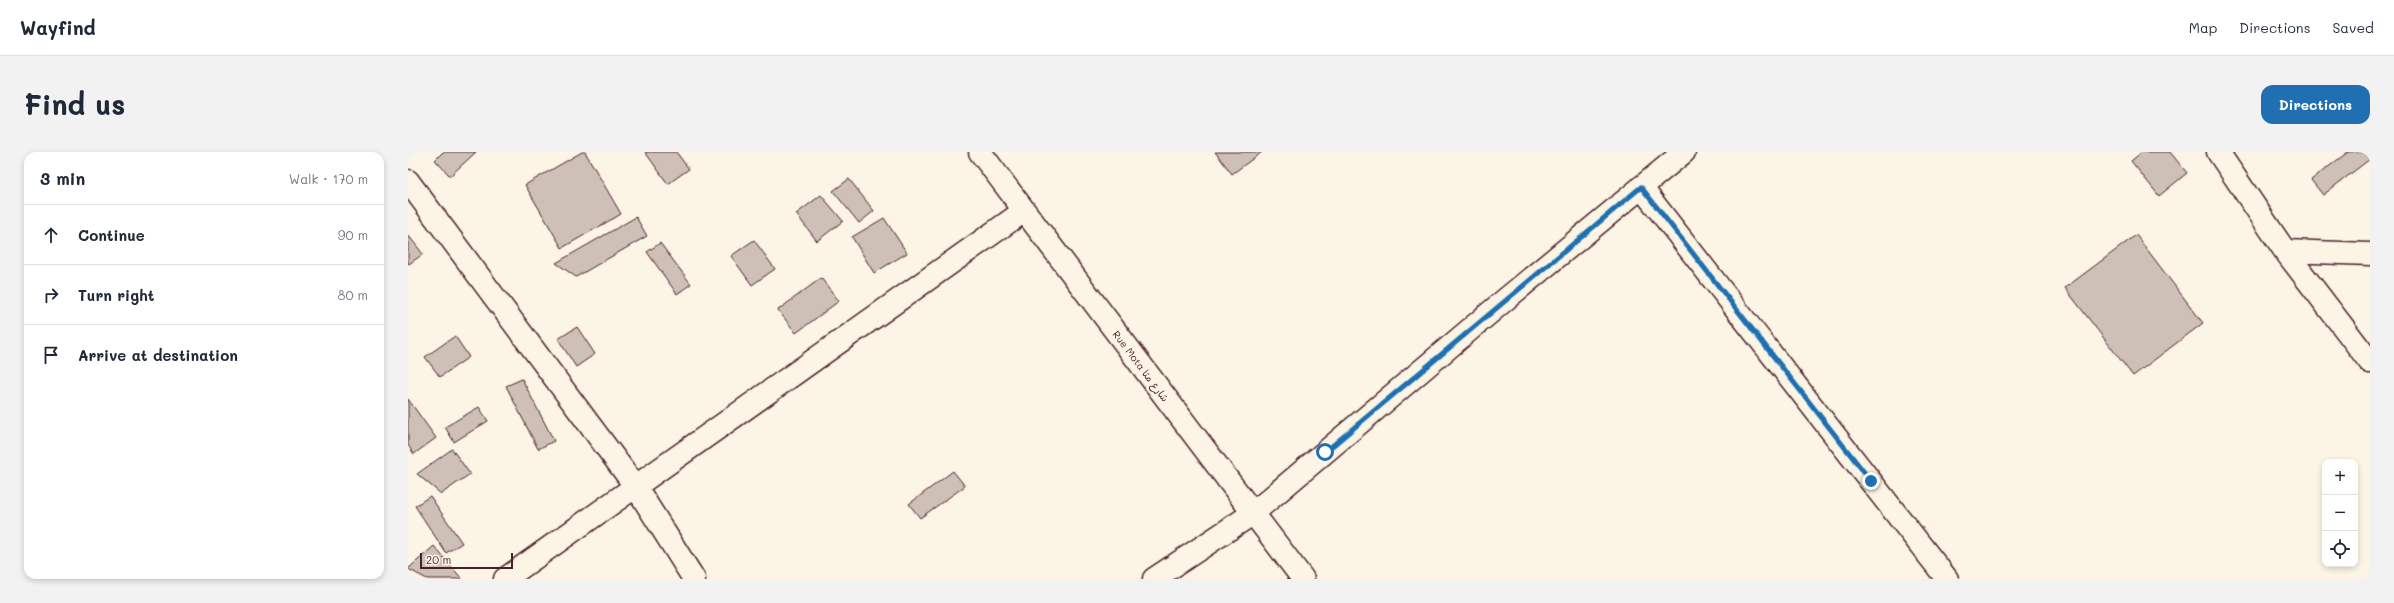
<!DOCTYPE html>
<html lang="en">
<head>
<meta charset="utf-8">
<style>
  :root { --surface:#fff; --page:#f2f2f3; --text:#1f2937; --muted:#747a83; --line:#e0e1e3; --accent:#1f6fb2 }
  body { margin:0; font-family:Mali,"Playpen Sans Arabic",sans-serif; background:var(--page); color:var(--text) }
  .controls { position:absolute; right:12px; bottom:12px; display:grid; overflow:hidden; border-radius:8px; box-shadow:0 2px 6px #0003 }
  .controls button { width:36px; height:36px; display:grid; place-items:center; padding:0; border:0; border-bottom:1px solid var(--line); background:var(--surface); color:var(--text); font:20px sans-serif }
  .scale { position:absolute; left:12px; bottom:10px; width:93px; box-sizing:border-box; padding-left:4px; border:2px solid #4a1f2b; border-top:0; font-size:11px; line-height:14px; white-space:nowrap; color:#4a1f2b; -webkit-text-stroke:3px #fcf5e5; paint-order:stroke }
  .stop { position:absolute; width:12px; height:12px; margin:-9px; border:3px solid #1f6fb2; border-radius:50%; background:#fff }
  .stop.end { background:#1f6fb2; border-color:#fff; box-shadow:0 1px 4px #0008 }
  .list { margin:0; padding:0; list-style:none }
  h2 { display:flex; justify-content:space-between; align-items:center; height:52px; margin:0; padding:0 16px; font-size:17px }
  h2 small { font-size:13px; font-weight:400; color:var(--muted) }
  .list li { display:grid; grid-template-columns:26px 1fr auto; gap:12px; align-items:center; box-sizing:border-box; height:60px; padding:0 16px; border-top:1px solid var(--line) }
  .list b { display:block; font-size:15px; white-space:nowrap }
  .list em { font-size:13px; font-style:normal; color:var(--muted) }
  .icon { flex:none; width:22px; height:22px; fill:none; stroke:currentColor; stroke-width:2; stroke-linecap:round; stroke-linejoin:round }
  .map { position:relative; flex:none; width:1962px; height:427px; overflow:hidden; border-radius:12px }
  header { display:flex; align-items:center; gap:24px; box-sizing:border-box; height:56px; padding:0 20px; background:var(--surface); border-bottom:1px solid var(--line) }
  header strong { font-size:19px }
  nav { display:flex; gap:22px; margin-inline-start:auto; font-size:14px }
  .intro { display:flex; align-items:center; justify-content:space-between; box-sizing:border-box; height:96px; padding:0 24px }
  h1 { margin:0; font-size:28px }
  .button { padding:10px 18px; border-radius:12px; background:var(--accent); color:#fff; font-size:14px; font-weight:700 }
  main { display:flex; gap:24px; padding:0 24px }
  aside { flex:1; background:var(--surface); border-radius:12px; box-shadow:0 2px 6px #0003 }
  .map>svg:first-child { display:block }
  .building { fill:#cfc0b7; stroke:#4a1f2b }
  .lines { fill:none; stroke-linecap:round; stroke-linejoin:round }
  .street-casing { stroke:#4a1f2b; stroke-width:25 }
  .highway-casing { stroke:#4a1f2b; stroke-width:25 }
  .street { stroke:#fcf5e5; stroke-width:22 }
  .highway { stroke:#fcf5e5; stroke-width:22 }
  .route { stroke:#1f6fb2; stroke-width:5 }
  .labels { text-anchor:middle; stroke-width:3; stroke-linejoin:round; paint-order:stroke }
  .street-label { font-size:10px; fill:#4a1f2b; stroke:#fcf5e5 }
</style>
</head>
<body>
<header>
<strong>Wayfind</strong>
<nav><a>Map</a><a>Directions</a><a>Saved</a></nav>
</header>
<div class="intro"><h1>Find us</h1><a class="button">Directions</a></div>
<main>
<aside>
<h2>3 min<small>Walk · 170 m</small></h2>
<ul class="list">
<li><svg class="icon" aria-label="ahead" viewBox="0 0 24 24"><path d="M12 20V5M6 11l6-6 6 6"/></svg><div><b>Continue</b></div><em>90 m</em></li>
<li><svg class="icon" aria-label="right" viewBox="0 0 24 24"><path d="M7 20v-9h11M14 6l5 5-5 5"/></svg><div><b>Turn right</b></div><em>80 m</em></li>
<li><svg class="icon" aria-label="arrive" viewBox="0 0 24 24"><path d="M6 21V4h12l-3 4 3 4H6"/></svg><div><b>Arrive at destination</b></div></li>
</ul>
</aside>
<div class="map">
<svg width="1962" height="427" viewBox="0 0 1962 427">
  <rect width="100%" height="100%" fill="#fcf5e5"/>
  <filter id="ink" filterUnits="userSpaceOnUse"><feTurbulence type="fractalNoise" baseFrequency=".025" numOctaves="2"/><feDisplacementMap in="SourceGraphic" scale="8" xChannelSelector="R" yChannelSelector="G"/><feConvolveMatrix kernelMatrix="1 2 1 2 8 2 1 2 1" color-interpolation-filters="sRGB"/></filter>
  <g filter="url(#ink)">
    <path class="building" d="M35 0H68L42 24 27 8Z
      M174 0H177L213 62 154 96 117 33Z
      M237 0H268L281 17 260 32Z
      M807 0H854L824 22Z
      M1734 0H1762L1779 21 1751 44 1723 9Z
      M1940 0H1957L1962 7 1915 43 1903 28Z
      M441 27 466 59 451 71 425 39Z
      M413 43 435 69 409 89 388 62Z
      M228 65 239 84 168 125 148 111Z
      M476 66 499 101 466 121 444 85Z
      M0 83 15 102 1 112 0 111Z
      M1728 83 1795 171 1725 224 1657 136Z
      M346 88 367 117 344 133 323 104Z
      M252 91 283 132 269 142 239 100Z
      M413 126 431 149 388 181 370 158Z
      M169 175 187 202 168 215 150 187Z
      M47 184 61 205 32 225 17 205Z
      M114 227 146 289 130 297 98 234Z
      M0 247 28 286 6 302 0 293Z
      M71 255 80 269 46 290 37 275Z
      M44 297 62 322 33 342 9 322Z
      M545 319 557 334 512 366 501 352Z
      M22 344 54 391 38 401 7 354Z
      M26 394 54 427H19L0 417Z"/>
    <g class="lines">
      <g class="street-casing">
        <path id="street" d="M1810 0 1877 99 1962 210
          M0 29 228 335 286 427
          M1233 35 1539 427
          M1877 99 1962 102
          M97 427 616 59
          M746 427 844 362 1098 147 1276 0"/>
      </g>
      <g class="highway-casing">
        <path id="highway" d="M572 0 895 427"/>
      </g>
      <use href="#street" class="street"/>
      <use href="#highway" class="highway"/>
    </g>
  </g>
  <g class="lines" filter="url(#ink)">
    <path class="route" d="M917 300 1233 35 1463 329"/>
  </g>
  <g class="labels">
    <g class="street-label">
      <text transform="translate(733 214) rotate(53)" y="4">Rue Mota شارع متا</text>
    </g>
  </g>
</svg>
<div class="controls">
<button>+</button>
<button>−</button>
<button><svg class="icon" aria-label="locate" viewBox="0 0 24 24"><circle cx="12" cy="12" r="6"/><path d="M12 2v4M12 18v4M2 12h4M18 12h4"/></svg></button>
</div>
<div class="scale">20 m</div>
<div class="stop" style="left:917px;top:300px"></div>
<div class="stop end" style="left:1463px;top:329px"></div>
</div>
</main>
</body>
</html>
